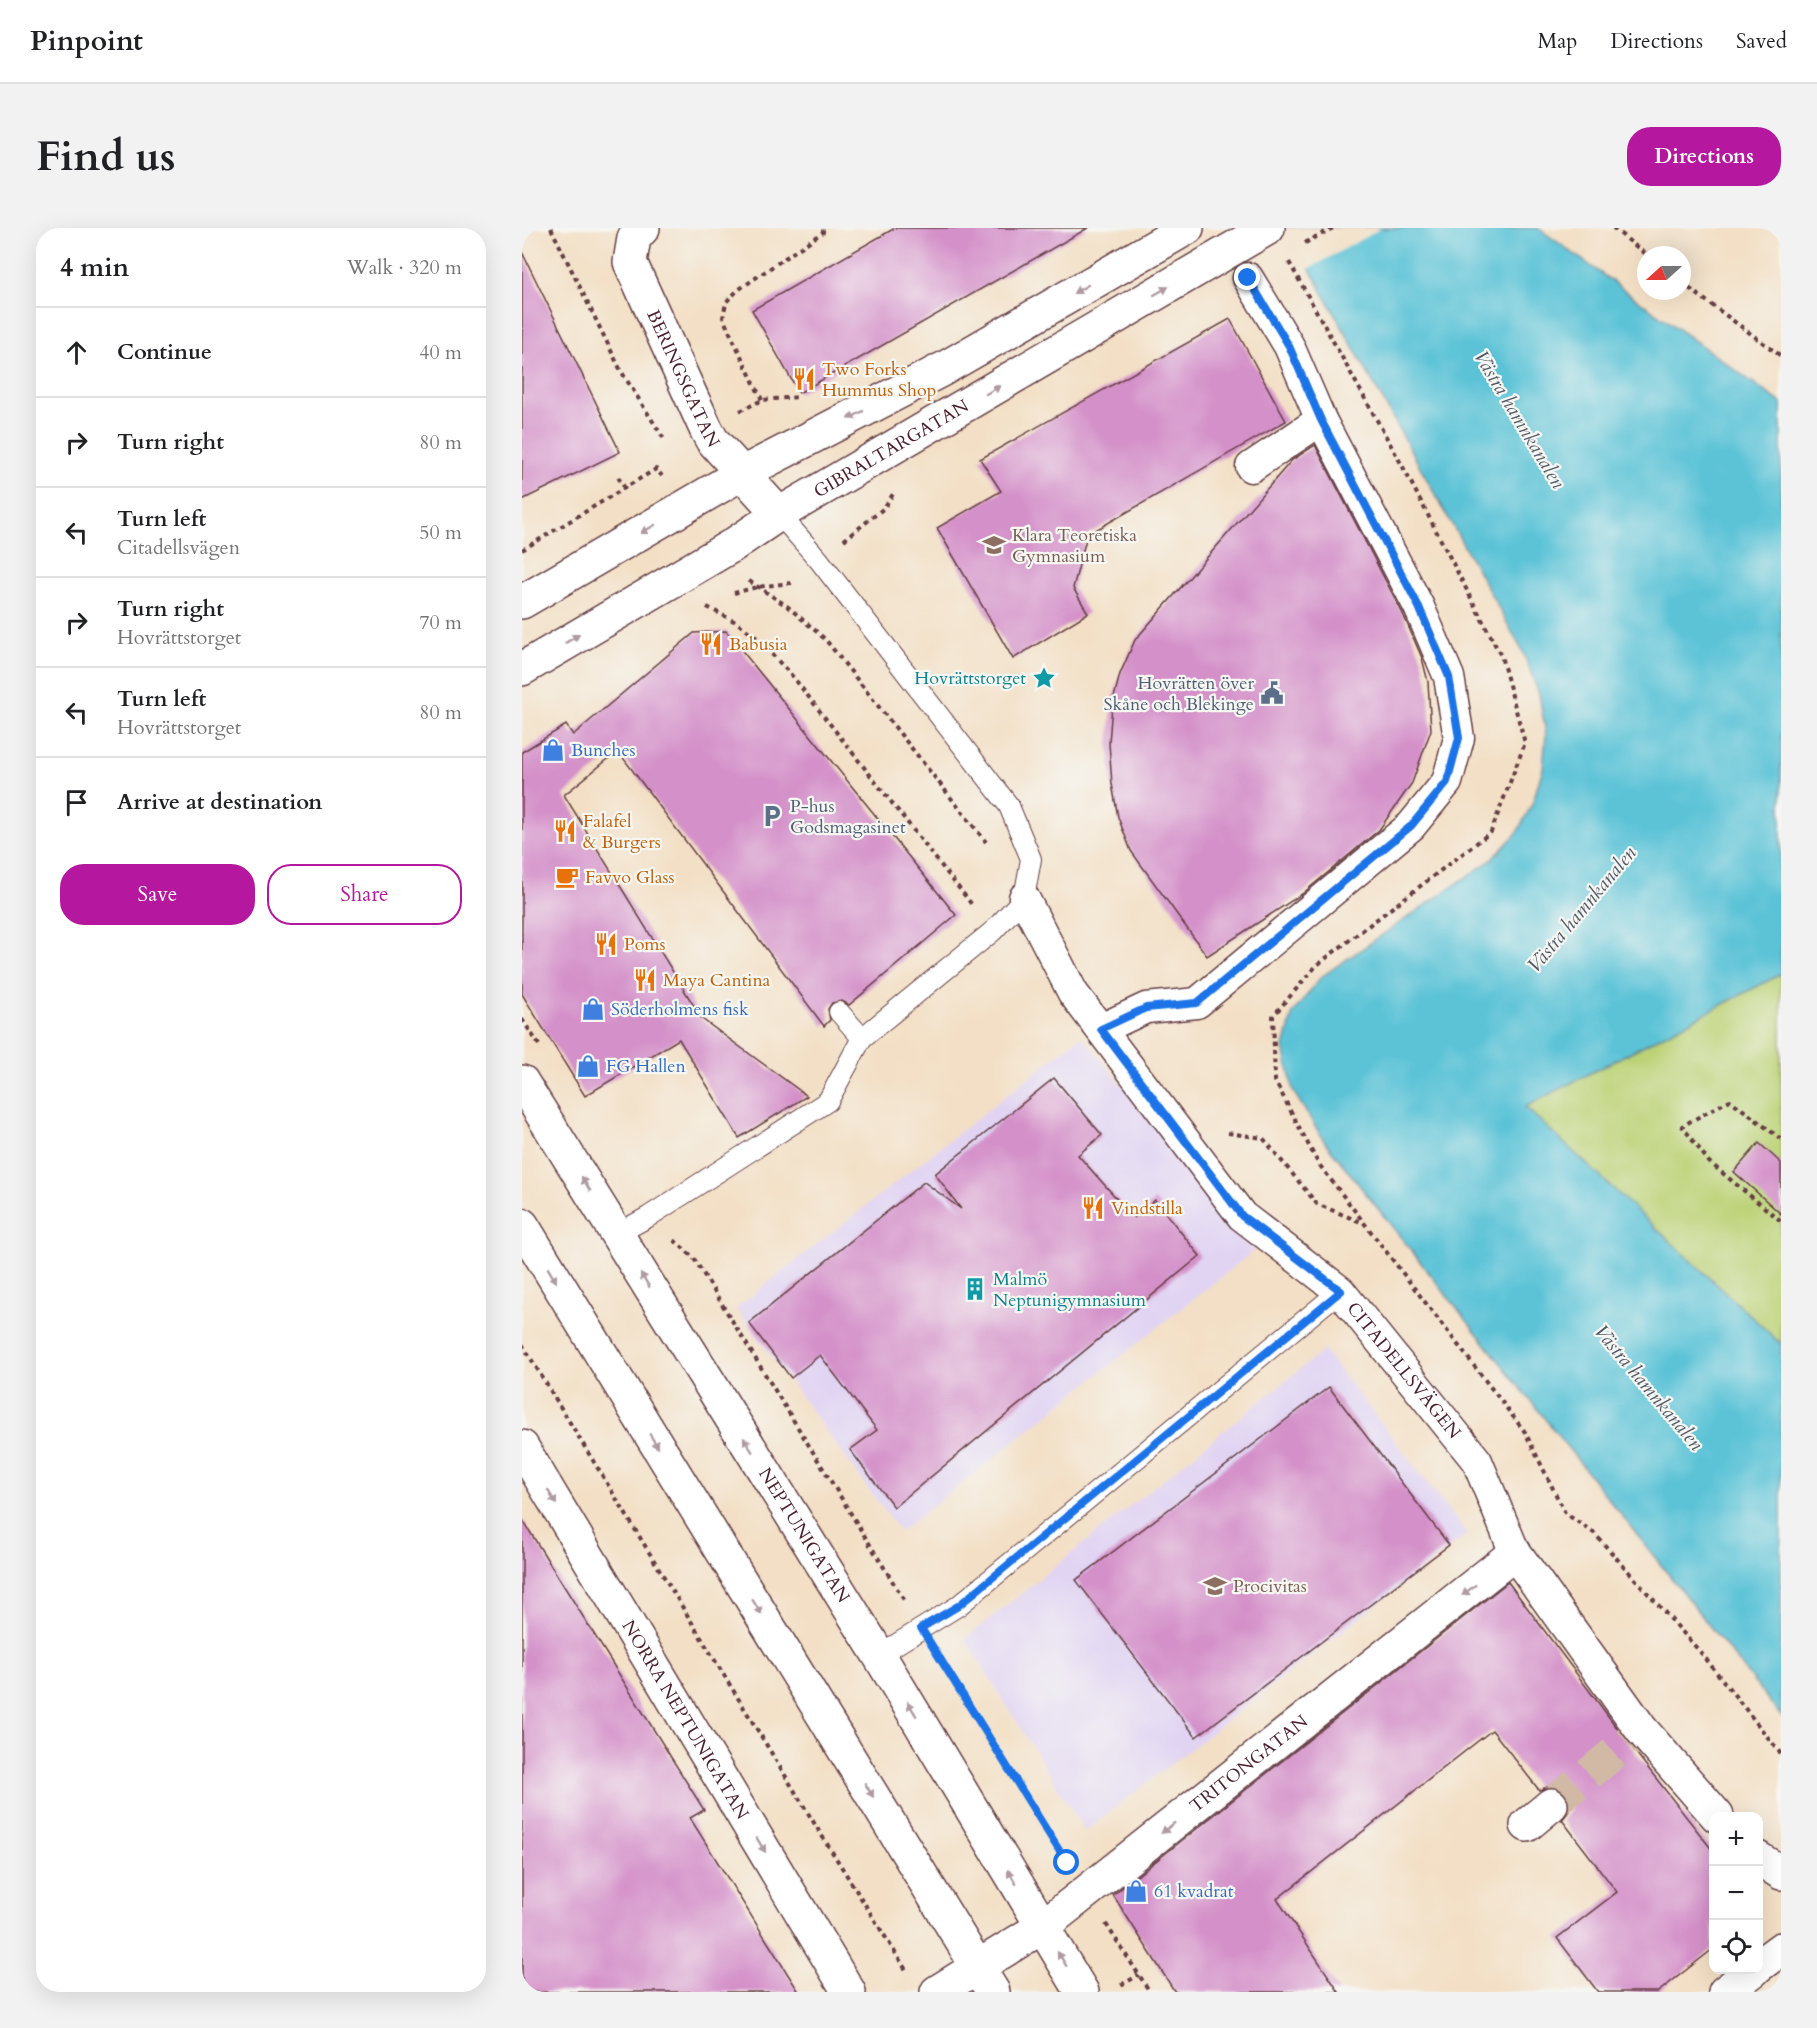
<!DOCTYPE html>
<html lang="en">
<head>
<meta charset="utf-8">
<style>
  :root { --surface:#fff; --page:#f2f2f2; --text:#202124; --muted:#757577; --line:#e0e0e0; --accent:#b5179e }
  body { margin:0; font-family:Cardo,serif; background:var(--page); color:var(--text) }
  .controls { position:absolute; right:18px; bottom:18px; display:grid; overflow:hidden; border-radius:12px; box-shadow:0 6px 24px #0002 }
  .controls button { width:54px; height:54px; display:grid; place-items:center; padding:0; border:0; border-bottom:2px solid var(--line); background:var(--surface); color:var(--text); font:30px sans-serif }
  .compass { position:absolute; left:1115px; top:18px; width:54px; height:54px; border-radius:50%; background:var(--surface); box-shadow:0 6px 24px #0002; rotate:249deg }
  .stop { position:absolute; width:18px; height:18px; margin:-14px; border:4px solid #1a73e8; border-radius:50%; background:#fff }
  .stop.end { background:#1a73e8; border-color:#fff; box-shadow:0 2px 6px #0008 }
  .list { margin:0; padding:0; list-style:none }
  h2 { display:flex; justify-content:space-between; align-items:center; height:78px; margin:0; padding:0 24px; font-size:26px }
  h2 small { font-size:20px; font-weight:400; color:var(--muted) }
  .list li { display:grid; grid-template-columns:39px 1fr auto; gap:18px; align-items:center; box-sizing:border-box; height:90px; padding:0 24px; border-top:2px solid var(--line) }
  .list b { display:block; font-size:22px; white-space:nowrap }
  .list p { margin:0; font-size:20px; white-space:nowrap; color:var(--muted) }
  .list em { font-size:20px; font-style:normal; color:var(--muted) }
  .actions { display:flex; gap:12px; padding:18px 24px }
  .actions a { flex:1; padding:14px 0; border:2px solid var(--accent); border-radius:24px; text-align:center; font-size:21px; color:var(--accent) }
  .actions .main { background:var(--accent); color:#fff }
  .icon { flex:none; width:33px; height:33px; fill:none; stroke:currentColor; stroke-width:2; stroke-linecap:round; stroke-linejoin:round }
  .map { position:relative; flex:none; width:1259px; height:1764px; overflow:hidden; border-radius:24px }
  header { display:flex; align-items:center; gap:36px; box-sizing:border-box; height:84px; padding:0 30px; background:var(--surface); border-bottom:2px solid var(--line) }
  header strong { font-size:28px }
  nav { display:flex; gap:33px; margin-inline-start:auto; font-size:21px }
  .intro { display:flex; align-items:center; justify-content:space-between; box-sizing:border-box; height:144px; padding:0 36px }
  h1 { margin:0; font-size:42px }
  .button { padding:15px 27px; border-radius:24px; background:var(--accent); color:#fff; font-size:21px; font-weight:700 }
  main { display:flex; gap:36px; padding:0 36px }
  aside { flex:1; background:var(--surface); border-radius:24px; box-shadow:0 6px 24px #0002 }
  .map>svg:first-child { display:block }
  .built { fill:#e1d4f3 }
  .green { fill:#bcd276; stroke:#837850; stroke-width:1.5 }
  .water { fill:#5bc3d7; stroke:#527181; stroke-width:1.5 }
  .pier { fill:#f3dfc5 }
  .building { fill:#d491c9 }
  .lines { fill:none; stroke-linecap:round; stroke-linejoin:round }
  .minor-tunnel { stroke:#d1b9a6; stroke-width:33; stroke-dasharray:33 16; stroke-linecap:butt }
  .service-casing { stroke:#633c42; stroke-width:22 }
  .pedestrian-casing { stroke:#633c42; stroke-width:33 }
  .minor-casing { stroke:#633c42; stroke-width:36 }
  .tertiary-casing { stroke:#633c42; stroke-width:36 }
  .path { stroke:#633c42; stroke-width:4; stroke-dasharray:4.5 4.5; stroke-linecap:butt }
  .service { stroke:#fff; stroke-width:20 }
  .pedestrian { stroke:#fff; stroke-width:30 }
  .minor { stroke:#fff; stroke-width:33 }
  .tertiary { stroke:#fff; stroke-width:33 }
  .oneway { fill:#ae9aa0 }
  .route { stroke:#1a73e8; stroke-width:8 }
  .labels { text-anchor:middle; stroke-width:4.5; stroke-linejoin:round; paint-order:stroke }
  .food-label { font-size:18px; fill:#c56008; stroke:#f6f6f2; text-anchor:start }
  .street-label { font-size:18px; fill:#4a1f2b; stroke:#f6f6f2 }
  .education-label { font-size:18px; fill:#785e54; stroke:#f6f6f2; text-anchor:start }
  .culture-label { font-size:18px; fill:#0d838f; stroke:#f6f6f2; text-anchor:end }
  .service-label { font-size:18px; fill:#4e5e75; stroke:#f6f6f2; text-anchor:end }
  .shop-label { font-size:18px; fill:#366cbe; stroke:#f6f6f2; text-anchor:start }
  .water-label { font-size:20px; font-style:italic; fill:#505867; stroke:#f6f6f2 }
</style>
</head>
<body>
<header>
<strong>Pinpoint</strong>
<nav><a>Map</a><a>Directions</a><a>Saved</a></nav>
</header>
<div class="intro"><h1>Find us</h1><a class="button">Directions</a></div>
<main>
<aside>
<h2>4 min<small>Walk · 320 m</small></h2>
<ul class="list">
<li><svg class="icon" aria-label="ahead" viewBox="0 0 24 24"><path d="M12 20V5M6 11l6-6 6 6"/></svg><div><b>Continue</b></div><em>40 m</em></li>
<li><svg class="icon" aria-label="right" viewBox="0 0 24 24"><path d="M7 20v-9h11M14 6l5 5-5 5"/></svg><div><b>Turn right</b></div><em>80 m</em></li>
<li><svg class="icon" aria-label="left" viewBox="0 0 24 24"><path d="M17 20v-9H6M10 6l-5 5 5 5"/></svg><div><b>Turn left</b><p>Citadellsvägen</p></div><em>50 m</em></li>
<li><svg class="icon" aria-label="right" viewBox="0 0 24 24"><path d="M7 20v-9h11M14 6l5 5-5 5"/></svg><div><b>Turn right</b><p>Hovrättstorget</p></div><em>70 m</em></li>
<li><svg class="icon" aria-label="left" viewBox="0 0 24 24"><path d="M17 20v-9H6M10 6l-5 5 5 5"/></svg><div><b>Turn left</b><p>Hovrättstorget</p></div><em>80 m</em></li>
<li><svg class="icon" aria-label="arrive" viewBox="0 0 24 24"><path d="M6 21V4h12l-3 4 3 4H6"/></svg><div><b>Arrive at destination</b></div></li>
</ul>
<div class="actions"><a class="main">Save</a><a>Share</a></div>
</aside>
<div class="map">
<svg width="1259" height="1764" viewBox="0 0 1259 1764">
  <rect width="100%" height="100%" fill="#f6f6f2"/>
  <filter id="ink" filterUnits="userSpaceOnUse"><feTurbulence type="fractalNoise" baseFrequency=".0167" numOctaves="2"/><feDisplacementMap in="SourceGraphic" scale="12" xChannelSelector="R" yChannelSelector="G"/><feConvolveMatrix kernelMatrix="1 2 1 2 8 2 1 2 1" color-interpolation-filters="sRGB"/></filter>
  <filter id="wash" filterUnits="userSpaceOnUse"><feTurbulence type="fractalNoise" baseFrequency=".008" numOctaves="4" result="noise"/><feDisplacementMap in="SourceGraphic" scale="24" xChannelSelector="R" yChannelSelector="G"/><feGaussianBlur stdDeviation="1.35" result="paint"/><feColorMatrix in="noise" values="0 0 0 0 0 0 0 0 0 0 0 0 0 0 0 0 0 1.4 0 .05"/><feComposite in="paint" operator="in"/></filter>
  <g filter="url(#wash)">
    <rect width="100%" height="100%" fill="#f3dfc5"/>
    <path class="built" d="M560 808 733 1022 378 1304 214 1080Z
      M802 1122 945 1306 563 1603 443 1411Z"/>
    <path class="green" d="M1259 746V1116L1002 879Z"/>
    <path class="water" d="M765 0H1016L1259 175V746L1003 879 1259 1116V1488L803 914 771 863 762 819 771 785 799 749 969 632 995 605 1011 574 1021 540 1024 506 1017 466 1001 424Z"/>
    <path class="pier" d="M762 0H859L785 42Z"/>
    <g id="blocks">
      <path class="building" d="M373 0H566L277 165 230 82Z
        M0 24 98 224 0 272Z
        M708 91 764 193 565 307 551 360 566 385 491 431 415 300 479 263 458 231Z
        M793 217 881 386 900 430 906 454 909 502 890 555 857 602 780 666 685 728 609 623 596 589 590 556 587 515 590 477 598 446 613 412 770 232Z
        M204 403 434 687 327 777 320 773 310 775 306 781 308 792 302 798 96 523 42 567 180 791 285 868 217 910 157 811 63 868 0 766V524L44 497 51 507 172 405Z
        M532 850 580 907 556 927 612 990 633 972 678 1028 372 1279 328 1222 355 1202 298 1127 269 1150 227 1095 402 954 439 981 413 946Z
        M1237 915 1259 935V986L1212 944Z
        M807 1159 927 1317 674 1509 554 1352Z
        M0 1291 182 1582 168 1590 277 1764H0Z
        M986 1354 1104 1512 1191 1623V1721L1136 1764H1076L1035 1710 1095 1664 1040 1592 1047 1583V1573L1044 1565 1035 1559H1025L1017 1562 970 1502 755 1671 817 1764H653L591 1667Z"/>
    </g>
  </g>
  <g filter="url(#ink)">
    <use href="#blocks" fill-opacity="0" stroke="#633c42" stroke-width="1.5"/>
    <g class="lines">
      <path class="minor-tunnel" d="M1029 1577 1107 1513"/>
      <g class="service-casing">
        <path id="service" d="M257 286 297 332 487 578 509 631 502 670 471 703 340 810 317 784
          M95 1006 126 989 306 873 340 810
          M357 1427 436 1378 818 1063"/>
      </g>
      <g class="pedestrian-casing">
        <g id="pedestrian">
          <path d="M729 239 799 192"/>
          <path id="s1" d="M502 670 551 765 720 988 818 1063 955 1233 993 1325"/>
          <path d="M579 801 624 780 675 775 889 598 925 554 937 510 927 449 897 379 799 192 767 118 726 50"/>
        </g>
      </g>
      <g class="minor-casing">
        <g id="minor">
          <path id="s2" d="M121 0 112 10 108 34 184 201 190 212 257 286"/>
          <path id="s3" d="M0 1219 327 1764"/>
          <path d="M1005 1597 1029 1577"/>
          <path d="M1236 1630 1259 1645"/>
          <path d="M1236 1738 1259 1721"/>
          <path id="s4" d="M415 1764 520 1699 993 1325 1119 1501 1195 1588"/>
          <path d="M1203 1764 1232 1742"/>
        </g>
      </g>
      <g class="tertiary-casing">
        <g id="tertiary">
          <path d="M0 374 219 246 421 141 665 0"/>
          <path id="s5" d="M0 441 211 317 257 286 746 0"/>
          <path id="s6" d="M0 854 357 1427 560 1764"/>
          <path d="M0 997 471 1764"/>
        </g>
      </g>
      <path class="path" d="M29 0 99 143 142 211
        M1091 0 1125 27
        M783 15 811 0
        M767 34 881 239 979 428 1003 515 969 604 795 737 751 788 753 853 796 935 1003 1204 1043 1285 1072 1305 1180 1426 1259 1526
        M1160 55 1259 128
        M240 172 201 90 204 74 216 62 301 4V0
        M218 183 240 172 277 169
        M96 249 104 262
        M322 312 362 280 371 266
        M0 322 134 241 140 248
        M227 353 265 378 303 411 464 614
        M212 365 235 359 269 355 272 353
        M185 379 214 394 234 409 271 449 451 678
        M0 791 17 817
        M706 905 741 910 795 976 841 995
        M1259 911 1208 872 1160 898 1187 934 1259 993
        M152 1012 171 1029 382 1372
        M0 1116 297 1603 384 1742
        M418 1429 543 1632
        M584 1696 628 1764
        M599 1757 617 1747"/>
      <use href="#service" class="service"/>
      <use href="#pedestrian" class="pedestrian"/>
      <use href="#minor" class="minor"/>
      <use href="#tertiary" class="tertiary"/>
    </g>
    <defs><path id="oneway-solid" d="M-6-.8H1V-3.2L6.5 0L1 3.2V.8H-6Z" transform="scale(1.5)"/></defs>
    <g class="oneway">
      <use href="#oneway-solid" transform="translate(559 61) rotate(150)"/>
      <use href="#oneway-solid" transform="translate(639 63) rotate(-30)"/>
      <use href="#oneway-solid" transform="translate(471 162) rotate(-30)"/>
      <use href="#oneway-solid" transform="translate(334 187) rotate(152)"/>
      <use href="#oneway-solid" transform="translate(126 301) rotate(150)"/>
      <use href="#oneway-solid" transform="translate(50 411) rotate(-31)"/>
      <use href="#oneway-solid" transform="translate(64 956) rotate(-122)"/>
      <use href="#oneway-solid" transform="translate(30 1047) rotate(59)"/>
      <use href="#oneway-solid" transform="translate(123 1052) rotate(-122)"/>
      <use href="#oneway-solid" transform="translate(132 1213) rotate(58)"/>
      <use href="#oneway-solid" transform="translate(226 1217) rotate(-122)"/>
      <use href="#oneway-solid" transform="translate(30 1269) rotate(59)"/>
      <use href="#oneway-solid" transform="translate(947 1362) rotate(142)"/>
      <use href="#oneway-solid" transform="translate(235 1379) rotate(58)"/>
      <use href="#oneway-solid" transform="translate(390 1481) rotate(-121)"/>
      <use href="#oneway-solid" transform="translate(347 1562) rotate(59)"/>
      <use href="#oneway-solid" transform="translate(646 1600) rotate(142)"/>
      <use href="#oneway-solid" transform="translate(239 1617) rotate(59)"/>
      <use href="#oneway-solid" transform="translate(490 1649) rotate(-121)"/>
      <use href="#oneway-solid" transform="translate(540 1731) rotate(-122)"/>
    </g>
  </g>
  <g class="lines" filter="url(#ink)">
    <path class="route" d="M545 1635 399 1400 436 1378 819 1063 720 988 579 801 624 780 675 775 889 598 925 554 937 510 927 449 897 379 799 192 767 118 726 50"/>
  </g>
  <defs>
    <g id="restaurant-bare" transform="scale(1.8)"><path d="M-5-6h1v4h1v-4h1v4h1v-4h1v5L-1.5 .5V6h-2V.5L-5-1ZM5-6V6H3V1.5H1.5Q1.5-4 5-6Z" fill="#e8710a" stroke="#f6f6f2" stroke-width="2.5" paint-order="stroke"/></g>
    <g id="school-bare" transform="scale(1.8)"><path d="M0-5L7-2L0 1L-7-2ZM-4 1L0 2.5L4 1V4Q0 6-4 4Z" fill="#8d6e63" stroke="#f6f6f2" stroke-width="2.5" paint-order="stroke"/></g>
    <g id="sight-bare" transform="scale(1.8)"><path d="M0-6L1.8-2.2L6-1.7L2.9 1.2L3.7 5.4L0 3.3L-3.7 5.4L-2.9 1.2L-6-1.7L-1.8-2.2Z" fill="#0f9aa8" stroke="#f6f6f2" stroke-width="2.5" paint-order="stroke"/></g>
    <g id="civic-bare" transform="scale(1.8)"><path d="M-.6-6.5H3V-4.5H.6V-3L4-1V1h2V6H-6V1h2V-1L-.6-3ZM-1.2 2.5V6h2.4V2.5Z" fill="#5c6f8a" stroke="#f6f6f2" stroke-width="2.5" paint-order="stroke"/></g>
    <g id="shop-bare" transform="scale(1.8)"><path d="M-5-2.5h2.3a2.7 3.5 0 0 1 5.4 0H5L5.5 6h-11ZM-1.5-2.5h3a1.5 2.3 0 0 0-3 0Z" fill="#3f7fe0" stroke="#f6f6f2" stroke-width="2.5" paint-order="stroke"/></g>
    <g id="parking-bare" transform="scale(1.8)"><path d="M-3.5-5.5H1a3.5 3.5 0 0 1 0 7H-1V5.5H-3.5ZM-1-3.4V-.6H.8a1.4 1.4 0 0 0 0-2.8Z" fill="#5c6f8a" stroke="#f6f6f2" stroke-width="2.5" paint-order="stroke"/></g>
    <g id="cafe-bare" transform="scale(1.8)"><path d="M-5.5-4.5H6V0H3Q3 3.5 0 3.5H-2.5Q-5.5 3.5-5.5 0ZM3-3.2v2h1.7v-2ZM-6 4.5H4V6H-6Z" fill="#e8710a" stroke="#f6f6f2" stroke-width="2.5" paint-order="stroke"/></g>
    <g id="building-bare" transform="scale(1.8)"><path d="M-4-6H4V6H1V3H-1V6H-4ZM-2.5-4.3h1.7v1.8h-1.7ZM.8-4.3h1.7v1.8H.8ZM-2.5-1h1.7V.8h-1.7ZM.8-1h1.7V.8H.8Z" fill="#0f9aa8" stroke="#f6f6f2" stroke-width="2.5" paint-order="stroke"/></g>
  </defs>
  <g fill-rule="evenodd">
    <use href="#restaurant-bare" x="282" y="151"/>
    <use href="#school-bare" x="472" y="317"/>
    <use href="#restaurant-bare" x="189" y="416"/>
    <use href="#sight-bare" x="522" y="450"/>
    <use href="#civic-bare" x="750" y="465"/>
    <use href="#shop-bare" x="31" y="522"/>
    <use href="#parking-bare" x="250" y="588"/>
    <use href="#restaurant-bare" x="43" y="603"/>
    <use href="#cafe-bare" x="45" y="649"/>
    <use href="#restaurant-bare" x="84" y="716"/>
    <use href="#restaurant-bare" x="123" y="752"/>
    <use href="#shop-bare" x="71" y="781"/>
    <use href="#shop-bare" x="66" y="838"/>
    <use href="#restaurant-bare" x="571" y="980"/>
    <use href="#building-bare" x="453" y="1061"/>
    <use href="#school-bare" x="693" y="1358"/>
    <use href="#shop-bare" x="614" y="1663"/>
  </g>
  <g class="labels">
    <g class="food-label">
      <text x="300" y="147">Two Forks<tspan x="300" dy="21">Hummus Shop</tspan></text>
      <text x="207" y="422">Babusia</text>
      <text x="61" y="599">Falafel<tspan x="61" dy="21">&amp; Burgers</tspan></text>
      <text x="63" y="655">Favvo Glass</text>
      <text x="102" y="722">Poms</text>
      <text x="141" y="758">Maya Cantina</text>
      <text x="589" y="986">Vindstilla</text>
    </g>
    <g class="street-label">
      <text dy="6" stroke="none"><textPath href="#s2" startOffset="166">BERINGSGATAN</textPath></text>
      <text dy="6" stroke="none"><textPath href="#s5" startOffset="430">GIBRALTARGATAN</textPath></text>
      <text dy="6" stroke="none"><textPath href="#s1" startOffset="612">CITADELLSVÄGEN</textPath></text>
      <text dy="6" stroke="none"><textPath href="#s6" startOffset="534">NEPTUNIGATAN</textPath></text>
      <text dy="6" stroke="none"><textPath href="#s3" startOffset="318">NORRA NEPTUNIGATAN</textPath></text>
      <text dy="6" stroke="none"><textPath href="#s4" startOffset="387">TRITONGATAN</textPath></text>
    </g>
    <g class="education-label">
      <text x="490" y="313">Klara Teoretiska<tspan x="490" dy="21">Gymnasium</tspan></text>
      <text x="711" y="1364">Procivitas</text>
    </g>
    <g class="culture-label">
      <text x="504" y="456">Hovrättstorget</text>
      <text x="471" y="1057" text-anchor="start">Malmö<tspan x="471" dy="21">Neptunigymnasium</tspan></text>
    </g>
    <g class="service-label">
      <text x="732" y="461">Hovrätten över<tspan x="732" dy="21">Skåne och Blekinge</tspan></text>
      <text x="268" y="584" text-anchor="start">P-hus<tspan x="268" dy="21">Godsmagasinet</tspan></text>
    </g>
    <g class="shop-label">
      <text x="49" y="528">Bunches</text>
      <text x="89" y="787">Söderholmens fisk</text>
      <text x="84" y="844">FG Hallen</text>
      <text x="632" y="1669">61 kvadrat</text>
    </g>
    <g class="water-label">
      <text transform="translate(998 191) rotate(59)" y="7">Västra hamnkanalen</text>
      <text transform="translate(1059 681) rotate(-50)" y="7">Västra hamnkanalen</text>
      <text transform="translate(1127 1159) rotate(50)" y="7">Västra hamnkanalen</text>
    </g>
  </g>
</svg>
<div class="controls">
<button>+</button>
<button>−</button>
<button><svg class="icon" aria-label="locate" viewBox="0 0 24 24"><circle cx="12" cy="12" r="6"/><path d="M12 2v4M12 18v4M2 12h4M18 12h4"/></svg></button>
</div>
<svg class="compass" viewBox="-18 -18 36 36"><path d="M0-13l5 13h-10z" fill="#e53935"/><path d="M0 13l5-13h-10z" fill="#757577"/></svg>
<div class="stop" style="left:545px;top:1635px"></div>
<div class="stop end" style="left:726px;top:50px"></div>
</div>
</main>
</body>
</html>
